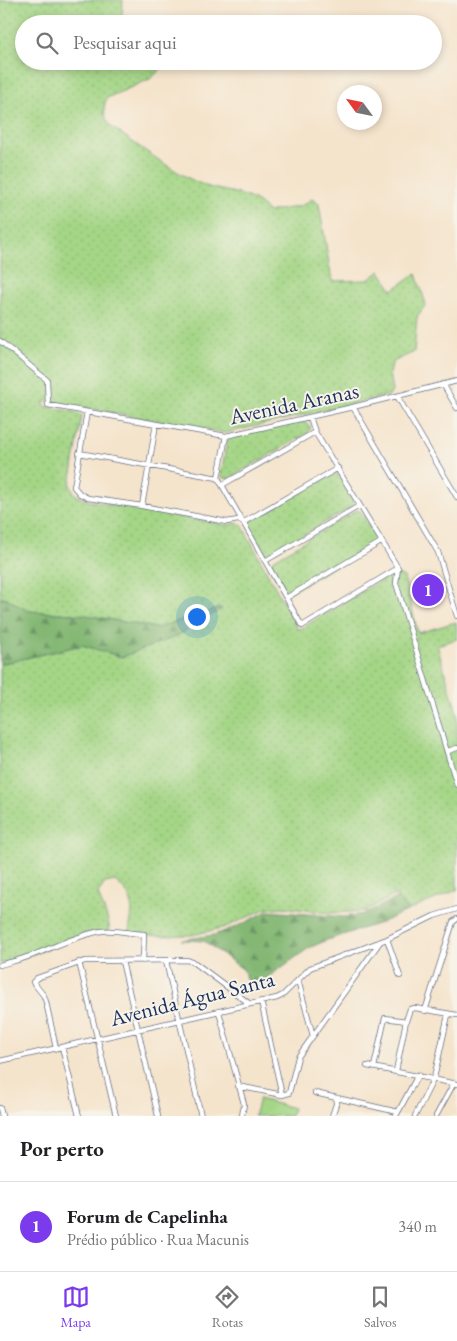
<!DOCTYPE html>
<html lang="pt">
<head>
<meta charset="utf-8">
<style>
  :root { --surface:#fff; --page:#f2f2f2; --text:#202124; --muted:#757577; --line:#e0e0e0; --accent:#7c3aed }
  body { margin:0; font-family:"EB Garamond",serif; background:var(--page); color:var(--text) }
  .compass { position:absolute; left:337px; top:85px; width:45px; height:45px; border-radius:50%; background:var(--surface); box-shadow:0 2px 8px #0003; rotate:303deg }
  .you { position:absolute; left:196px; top:616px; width:18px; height:18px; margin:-12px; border:4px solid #fff; border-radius:50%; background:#1a73e8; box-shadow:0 0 0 8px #1a73e833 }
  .badge { display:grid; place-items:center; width:32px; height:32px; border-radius:50%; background:var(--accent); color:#fff; font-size:16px; font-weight:700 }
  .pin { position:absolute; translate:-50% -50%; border:2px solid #fff; box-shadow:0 1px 5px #0006 }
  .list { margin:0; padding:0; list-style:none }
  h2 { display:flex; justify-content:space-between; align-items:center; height:65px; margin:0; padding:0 20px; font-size:21px }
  h2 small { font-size:16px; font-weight:400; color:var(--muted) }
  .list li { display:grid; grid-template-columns:32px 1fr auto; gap:15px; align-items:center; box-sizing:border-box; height:90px; padding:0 20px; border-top:1px solid var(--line) }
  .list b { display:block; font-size:19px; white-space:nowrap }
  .list p { margin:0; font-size:16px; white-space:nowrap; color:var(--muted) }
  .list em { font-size:16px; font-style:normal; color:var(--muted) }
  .icon { flex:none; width:28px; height:28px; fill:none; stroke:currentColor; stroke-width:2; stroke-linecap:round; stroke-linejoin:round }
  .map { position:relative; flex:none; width:457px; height:1116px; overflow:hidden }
  .search { position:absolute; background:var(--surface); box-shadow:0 2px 8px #0003; left:15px; right:15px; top:15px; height:55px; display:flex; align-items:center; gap:12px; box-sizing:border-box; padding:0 18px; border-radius:28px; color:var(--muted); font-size:19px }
  .sheet { height:155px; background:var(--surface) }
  nav { display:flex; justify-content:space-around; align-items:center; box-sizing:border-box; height:70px; border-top:1px solid var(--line); background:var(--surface); font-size:14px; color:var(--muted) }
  nav a { display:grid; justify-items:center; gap:2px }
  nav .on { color:var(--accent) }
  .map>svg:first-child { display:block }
  .grass { fill:url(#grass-dots); stroke:#608272 }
  .forest { fill:url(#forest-firs); stroke:#4f7368 }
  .pitch { fill:#a4d686; stroke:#608272 }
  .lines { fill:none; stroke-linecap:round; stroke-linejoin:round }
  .street-casing { stroke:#676e84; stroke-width:6 }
  .street { stroke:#fff; stroke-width:4.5 }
  .labels { text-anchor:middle; stroke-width:4; stroke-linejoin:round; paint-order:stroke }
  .street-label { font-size:22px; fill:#1b2f5e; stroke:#f7f3e8 }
</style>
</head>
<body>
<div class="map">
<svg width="457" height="1116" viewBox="0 0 457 1116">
  <defs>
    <pattern id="grass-dots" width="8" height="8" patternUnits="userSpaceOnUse" patternTransform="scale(1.25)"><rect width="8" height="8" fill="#a4d686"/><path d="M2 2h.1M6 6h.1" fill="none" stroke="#8db876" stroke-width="1.8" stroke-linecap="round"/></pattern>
    <pattern id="forest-firs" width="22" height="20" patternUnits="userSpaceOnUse" patternTransform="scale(1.25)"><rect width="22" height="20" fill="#83b773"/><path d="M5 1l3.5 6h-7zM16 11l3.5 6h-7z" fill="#6a9562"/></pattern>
  </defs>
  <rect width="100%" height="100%" fill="#f7f3e8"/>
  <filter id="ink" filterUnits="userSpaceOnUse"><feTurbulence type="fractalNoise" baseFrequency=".02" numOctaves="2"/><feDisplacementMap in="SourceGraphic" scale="10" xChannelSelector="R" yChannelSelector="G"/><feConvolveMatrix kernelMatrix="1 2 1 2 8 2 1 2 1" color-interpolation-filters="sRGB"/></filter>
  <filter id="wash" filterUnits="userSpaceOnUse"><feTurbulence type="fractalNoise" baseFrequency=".0096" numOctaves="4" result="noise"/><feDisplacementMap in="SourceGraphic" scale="20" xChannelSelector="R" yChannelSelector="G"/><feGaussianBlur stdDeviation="1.12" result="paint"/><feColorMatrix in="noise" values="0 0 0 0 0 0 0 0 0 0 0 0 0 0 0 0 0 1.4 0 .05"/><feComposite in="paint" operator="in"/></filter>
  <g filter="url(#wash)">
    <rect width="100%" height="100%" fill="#f5e4cc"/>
    <path class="grass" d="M0 0H123L122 14 129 24H24V61H158L160 70 150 79 107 98C102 109 104 115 110 126 138 145 177 176 209 187 230 193 253 193 268 212L301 206 312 199 319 204 332 281 368 280 380 271 392 290 416 274 426 304 417 317 414 352 393 362 389 373 392 391 390 395 226 433 45 401 44 406 79 413 82 416 70 485 75 494 84 500 227 525 238 523 242 525 298 630 393 573 404 577 418 633 456 622 457 639 437 645 457 713V890L409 910 397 898V894L365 911 330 913 282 907 265 909 226 927 192 935 162 936 136 934 129 931C133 905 136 899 115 881L105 883 98 893C101 905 111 921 109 932L86 933 40 952 0 964V664L82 645 122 657 222 609 220 608 157 628 86 615 28 611 6 598H0Z
      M303 421 311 427 308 433 230 478 228 479 222 477 221 474 227 441 230 437Z
      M335 473H337L341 478 354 502 353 506 269 555 265 554 249 528 251 521Z
      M357 510 361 512 375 536V543L289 593C281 590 269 569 271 561Z"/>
    <path class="forest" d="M0 598H6L28 611 86 615 156 628 220 608 222 609 175 637 122 657 82 645 0 664Z
      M397 898 409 910 380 923 327 940 309 948 258 984 246 980 244 970 204 941 181 940 214 935 236 927 268 911 344 917 364 914Z"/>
    <path class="pitch" d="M259 1099 293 1108 291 1116H254Z"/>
  </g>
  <g filter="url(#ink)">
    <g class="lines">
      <g class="street-casing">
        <path id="street" d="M0 341 47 380 48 405 226 436 353 407 457 381
          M443 384 457 408
          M397 396 457 497
          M353 407 438 552 457 616
          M87 412 74 487 80 494 88 498 142 506 227 522 238 520 244 522 338 468
          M310 417 315 432 398 568 396 583 457 785
          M226 436 218 478 302 626 398 568
          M79 453 218 478
          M222 485 315 432
          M142 506 156 424
          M265 561 359 506
          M286 598 381 542
          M448 751 457 748
          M387 939 400 976
          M122 961 158 1116
          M166 961 201 1116
          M79 962 116 1116
          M0 965C10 962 20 960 30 956 53 948 77 935 102 931 116 929 130 934 144 934L143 961
          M298 980 313 1036
          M261 1001 282 1095
          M425 1011 453 922 457 919
          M219 1012 244 1104 242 1116
          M62 1047 79 1116
          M56 1048 46 1002 44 996 33 982 37 978 85 961 187 960 195 963 250 1004
          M0 1061 277 998 283 995 310 968 387 939 434 916 457 909
          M367 1066 457 1084
          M374 1067 385 1018 406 1021
          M396 1071 406 1021 410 1009 415 1008 457 1015
          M238 1086 282 1095 289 1093 298 1057 380 942
          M315 1093 398 1112
          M0 1108 2 1116
          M332 1116 338 1098
          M396 1116 418 1075
          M415 1116 434 1078 448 1015
          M436 1116 454 1083"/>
      </g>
      <use href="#street" class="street"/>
    </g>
  </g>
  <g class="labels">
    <g class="street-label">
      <text transform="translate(294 403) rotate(-12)" y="8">Avenida Aranas</text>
      <text transform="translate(192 998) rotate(-14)" y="8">Avenida Água Santa</text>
    </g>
  </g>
</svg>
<svg class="compass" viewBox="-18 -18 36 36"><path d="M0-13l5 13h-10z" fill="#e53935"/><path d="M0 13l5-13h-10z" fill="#757577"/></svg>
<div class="you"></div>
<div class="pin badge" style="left:428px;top:590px">1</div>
<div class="search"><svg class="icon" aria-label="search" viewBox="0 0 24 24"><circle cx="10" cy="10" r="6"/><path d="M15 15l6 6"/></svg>Pesquisar aqui</div>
</div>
<section class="sheet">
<h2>Por perto<small></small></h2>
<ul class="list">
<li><span class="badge">1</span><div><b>Forum de Capelinha</b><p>Prédio público · Rua Macunis</p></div><em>340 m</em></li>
</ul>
</section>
<nav>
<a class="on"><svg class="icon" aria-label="map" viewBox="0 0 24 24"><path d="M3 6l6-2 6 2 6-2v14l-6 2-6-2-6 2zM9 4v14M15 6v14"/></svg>Mapa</a>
<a><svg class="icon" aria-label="directions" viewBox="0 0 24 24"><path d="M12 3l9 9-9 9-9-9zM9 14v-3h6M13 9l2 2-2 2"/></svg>Rotas</a>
<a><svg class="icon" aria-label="saved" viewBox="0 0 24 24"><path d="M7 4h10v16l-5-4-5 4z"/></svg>Salvos</a>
</nav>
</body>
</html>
